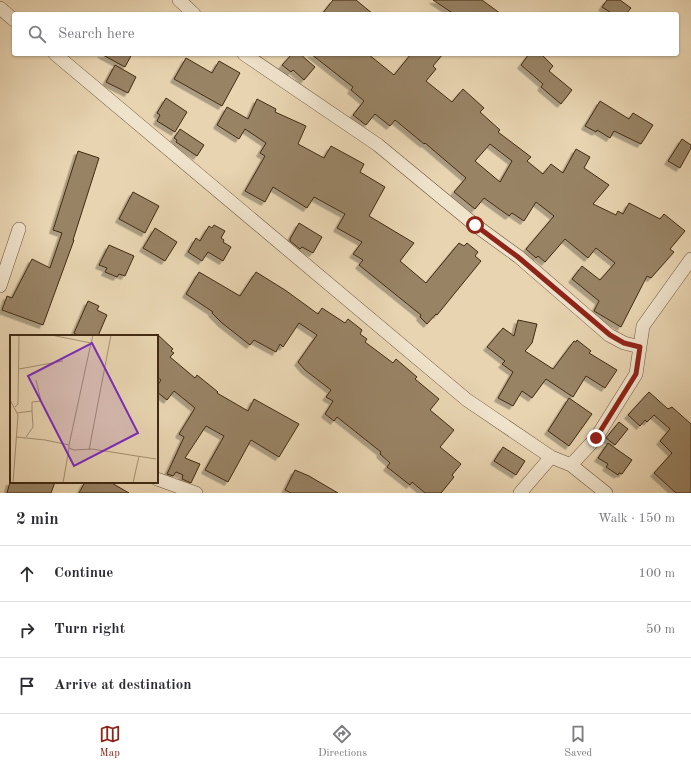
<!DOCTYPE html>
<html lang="en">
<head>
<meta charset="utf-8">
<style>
  :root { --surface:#fff; --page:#f2f2f3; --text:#2b2b33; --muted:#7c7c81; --line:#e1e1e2; --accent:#8f2418 }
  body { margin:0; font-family:"Old Standard TT",serif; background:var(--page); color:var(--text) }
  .stop { position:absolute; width:12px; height:12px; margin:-9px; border:3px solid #8f2418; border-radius:50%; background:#fff }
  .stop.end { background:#8f2418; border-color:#fff; box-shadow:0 1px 4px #0008 }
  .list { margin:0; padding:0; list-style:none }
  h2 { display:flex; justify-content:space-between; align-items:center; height:52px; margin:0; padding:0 16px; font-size:17px }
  h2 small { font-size:13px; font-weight:400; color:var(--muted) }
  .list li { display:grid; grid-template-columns:26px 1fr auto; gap:12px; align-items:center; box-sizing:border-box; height:56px; padding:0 16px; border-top:1px solid var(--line) }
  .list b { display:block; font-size:15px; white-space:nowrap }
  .list em { font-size:13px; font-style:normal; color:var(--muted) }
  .icon { flex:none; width:22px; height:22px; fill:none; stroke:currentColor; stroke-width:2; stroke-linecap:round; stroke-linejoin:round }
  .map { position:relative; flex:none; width:691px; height:493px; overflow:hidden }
  .search { position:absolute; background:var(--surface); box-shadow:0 1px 3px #0004; left:12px; right:12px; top:12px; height:44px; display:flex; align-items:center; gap:10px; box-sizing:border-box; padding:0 14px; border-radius:4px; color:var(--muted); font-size:15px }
  .sheet { height:220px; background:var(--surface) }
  nav { display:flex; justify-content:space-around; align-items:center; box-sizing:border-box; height:56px; border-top:1px solid var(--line); background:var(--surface); font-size:11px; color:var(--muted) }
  nav a { display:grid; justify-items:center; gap:2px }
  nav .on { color:var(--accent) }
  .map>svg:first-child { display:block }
  .building { fill:#988365; stroke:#412b12; fill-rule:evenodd; filter:url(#shadow) }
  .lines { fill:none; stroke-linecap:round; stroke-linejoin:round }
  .minor-casing { stroke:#6b553a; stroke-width:14 }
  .minor { stroke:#f0e3cc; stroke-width:13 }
  .route { stroke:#8f2418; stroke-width:5 }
  .inset-road { fill:none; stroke:#a59071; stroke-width:1 }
  .view { fill:#7b2cbf; fill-opacity:0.15; stroke:#7b2cbf; stroke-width:2 }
  .inset-edge { fill:none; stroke:#412b12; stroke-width:2 }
</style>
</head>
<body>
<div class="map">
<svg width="691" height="493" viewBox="0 0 691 493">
  <defs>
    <filter id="shadow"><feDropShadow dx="-3.5" dy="3.5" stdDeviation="0" flood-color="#0004"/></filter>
  </defs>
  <rect width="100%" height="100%" fill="#e8d4b1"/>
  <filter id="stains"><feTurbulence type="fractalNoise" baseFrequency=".005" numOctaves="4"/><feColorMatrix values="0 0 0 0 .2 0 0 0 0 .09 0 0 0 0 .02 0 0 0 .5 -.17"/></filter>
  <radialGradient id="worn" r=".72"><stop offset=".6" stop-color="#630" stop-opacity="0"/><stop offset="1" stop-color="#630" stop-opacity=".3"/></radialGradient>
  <path class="building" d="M333 0H356L373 14H322Z
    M433 0H482L501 14H454Z
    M607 0H620L631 8 626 14H613L602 7Z
    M101 54H132L125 67Z
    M292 54H300L315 67 304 80 293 70 291 72 282 65Z
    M311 54H368L394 75 411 54H443L433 66 436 69 426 81 452 102 463 89 484 108 480 112 500 130 498 132 531 157 527 161 543 174 551 164 563 173 576 149 590 157 584 168 609 185 593 204 616 215 618 211 623 214 629 203 660 219 664 214 685 231 670 249 674 252 651 278 647 276 621 327 594 311 599 301 572 279 582 266 600 280 615 263 596 248 588 258 565 239 545 262 538 256 536 258 526 249 554 216 536 202 524 221 512 213 509 216 484 198 475 209 454 192 466 178 425 143 424 144 395 120 390 126 375 114 366 125 353 115 364 101 351 90 353 87ZM490 144 512 161 500 182 475 161Z
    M529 54H541L553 66 549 71 572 90 561 104 541 87 543 84 521 65Z
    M186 58 212 73 219 61 240 73 222 106 174 79Z
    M115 65 136 77 128 93 106 82Z
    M166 98 187 112 175 132 157 121 160 115 157 113Z
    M257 99 276 109 275 112 306 126 298 144 324 158 331 146 364 164 360 172 385 187 369 216 414 243 400 261 426 283 459 243 464 246 467 243 478 252 475 256 481 261 437 315 436 314 427 324 420 317 421 315 359 265 363 260 353 254 362 242 337 228 345 214 314 197 307 208 273 187 265 202 245 191 265 156 260 153 266 143 245 129 239 139 217 125 227 107 248 119Z
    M600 101 629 119 633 113 653 125 641 144 614 131 610 138 597 130 596 132 585 126Z
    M180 129 204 145 197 156 176 142 177 140 174 138Z
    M682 139 691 145V148L680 168 668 161Z
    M78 151 99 158 73 240H74L43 325 2 310 7 296 12 298 32 259 50 268 62 233 53 230Z
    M133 192 159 206 145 233 119 219Z
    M299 223 322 237 313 253 302 247 300 249 290 241V239Z
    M214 225 225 231 221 238 224 240 223 242 231 247 223 261 208 252 202 261 188 252 196 238 200 241 209 226 212 228Z
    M155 228 177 242 165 261 143 248Z
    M109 245 134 256 125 276 119 274 117 277 105 272 107 268 99 265Z
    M199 272 240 296 256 272 285 290 318 314 322 308 345 323 348 319 362 330 360 334 367 339 365 342 393 363 396 359 417 377 415 379 439 399 430 410 454 430 440 447 461 464 452 475 454 477 441 493H425L412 482 410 485 387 467 390 463 380 454 381 452 337 417 334 421 325 414 333 401 326 397 331 390 305 370 298 362 317 335 299 323 283 347 280 344 276 352 254 340 250 345 222 323 212 313 213 312 186 294Z
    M88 301 99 306 97 310 107 315 98 336H79L74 333Z
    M518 320 537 324 532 343 525 351 553 369 574 341 576 342 577 340 591 351 589 353 617 370 605 388 586 376 573 397 546 379 532 398 522 391 513 406 498 398 513 372 502 364 505 361 487 347 503 328 514 336Z
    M157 334 173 349 171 351 174 353 170 357 195 378 197 375 218 392 217 393 248 411 254 399 299 424 279 457 251 440 228 482 205 470 224 436 206 426 185 458 200 464 191 483 182 479 183 475 176 472 173 476 167 474 184 437 179 434 195 408 174 391 167 400 157 392V386L161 380 157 377Z
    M649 392 668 409 672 407 691 424V493H676L654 473 672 453 660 441 670 429 654 415 647 422 645 420 640 426 628 415Z
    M569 398 592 414 569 446 548 431Z
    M619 422 628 429 615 445 606 438Z
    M608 443 632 460 622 474 619 473 618 475 606 467 608 464 598 458Z
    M503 447 525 461 516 475 494 461Z
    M295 470 309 476 338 493H291L285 490Z
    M10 482H55L51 493H7Z
    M85 482H110L129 493H79Z"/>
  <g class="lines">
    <g class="minor-casing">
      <path id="minor" d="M179 0 194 14
        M0 8 14 20
        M55 54 467 400 551 457
        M244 54 378 145 475 225 519 257 609 335 624 343 640 347
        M0 286 19 229
        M571 465 606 493
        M157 479 196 493
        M520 493 551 457 571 465 596 438 636 374 643 326 691 259"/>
    </g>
    <use href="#minor" class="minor"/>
  </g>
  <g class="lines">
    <path class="route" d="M475 225 518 257 610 335 624 343 640 347 636 374 596 438"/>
  </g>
  <g transform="translate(10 335)">
    <rect width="148" height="148" fill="#e8d4b1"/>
    <path class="inset-road" d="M41 0 81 8 83 0M9 34 53 26M0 65 8 80 3 148M5 72 8 69 9 0M7 78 22 76V67L31 66 26 45M6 102 35 105 59 110V113L64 115 82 114 146 124M16 102 23 92 22 76M59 110 81 8M79 115 101 0M53 148 59 113M123 148 129 121"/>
    <path class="view" d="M82 8 128 98 64 131 18 41Z"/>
    <rect width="148" height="148" class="inset-edge"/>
  </g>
  <rect width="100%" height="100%" filter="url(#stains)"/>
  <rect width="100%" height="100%" fill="url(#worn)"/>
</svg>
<div class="stop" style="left:475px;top:225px"></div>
<div class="stop end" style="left:596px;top:438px"></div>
<div class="search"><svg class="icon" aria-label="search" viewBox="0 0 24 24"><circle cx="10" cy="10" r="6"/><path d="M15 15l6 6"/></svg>Search here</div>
</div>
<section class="sheet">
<h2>2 min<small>Walk · 150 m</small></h2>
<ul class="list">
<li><svg class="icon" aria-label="ahead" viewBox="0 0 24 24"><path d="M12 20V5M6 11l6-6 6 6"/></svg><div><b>Continue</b></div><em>100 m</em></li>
<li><svg class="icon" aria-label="right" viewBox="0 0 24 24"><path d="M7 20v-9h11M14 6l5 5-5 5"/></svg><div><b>Turn right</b></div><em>50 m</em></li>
<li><svg class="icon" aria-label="arrive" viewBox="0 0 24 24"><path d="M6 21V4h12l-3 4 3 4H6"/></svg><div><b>Arrive at destination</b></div></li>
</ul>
</section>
<nav>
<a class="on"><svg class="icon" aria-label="map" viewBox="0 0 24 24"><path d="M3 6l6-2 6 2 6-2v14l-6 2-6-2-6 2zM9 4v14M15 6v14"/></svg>Map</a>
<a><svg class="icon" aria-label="directions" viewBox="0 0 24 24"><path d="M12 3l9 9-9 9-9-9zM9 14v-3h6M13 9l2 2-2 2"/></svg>Directions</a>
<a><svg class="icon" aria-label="saved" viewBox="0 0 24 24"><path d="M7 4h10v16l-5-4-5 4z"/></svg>Saved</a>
</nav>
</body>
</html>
